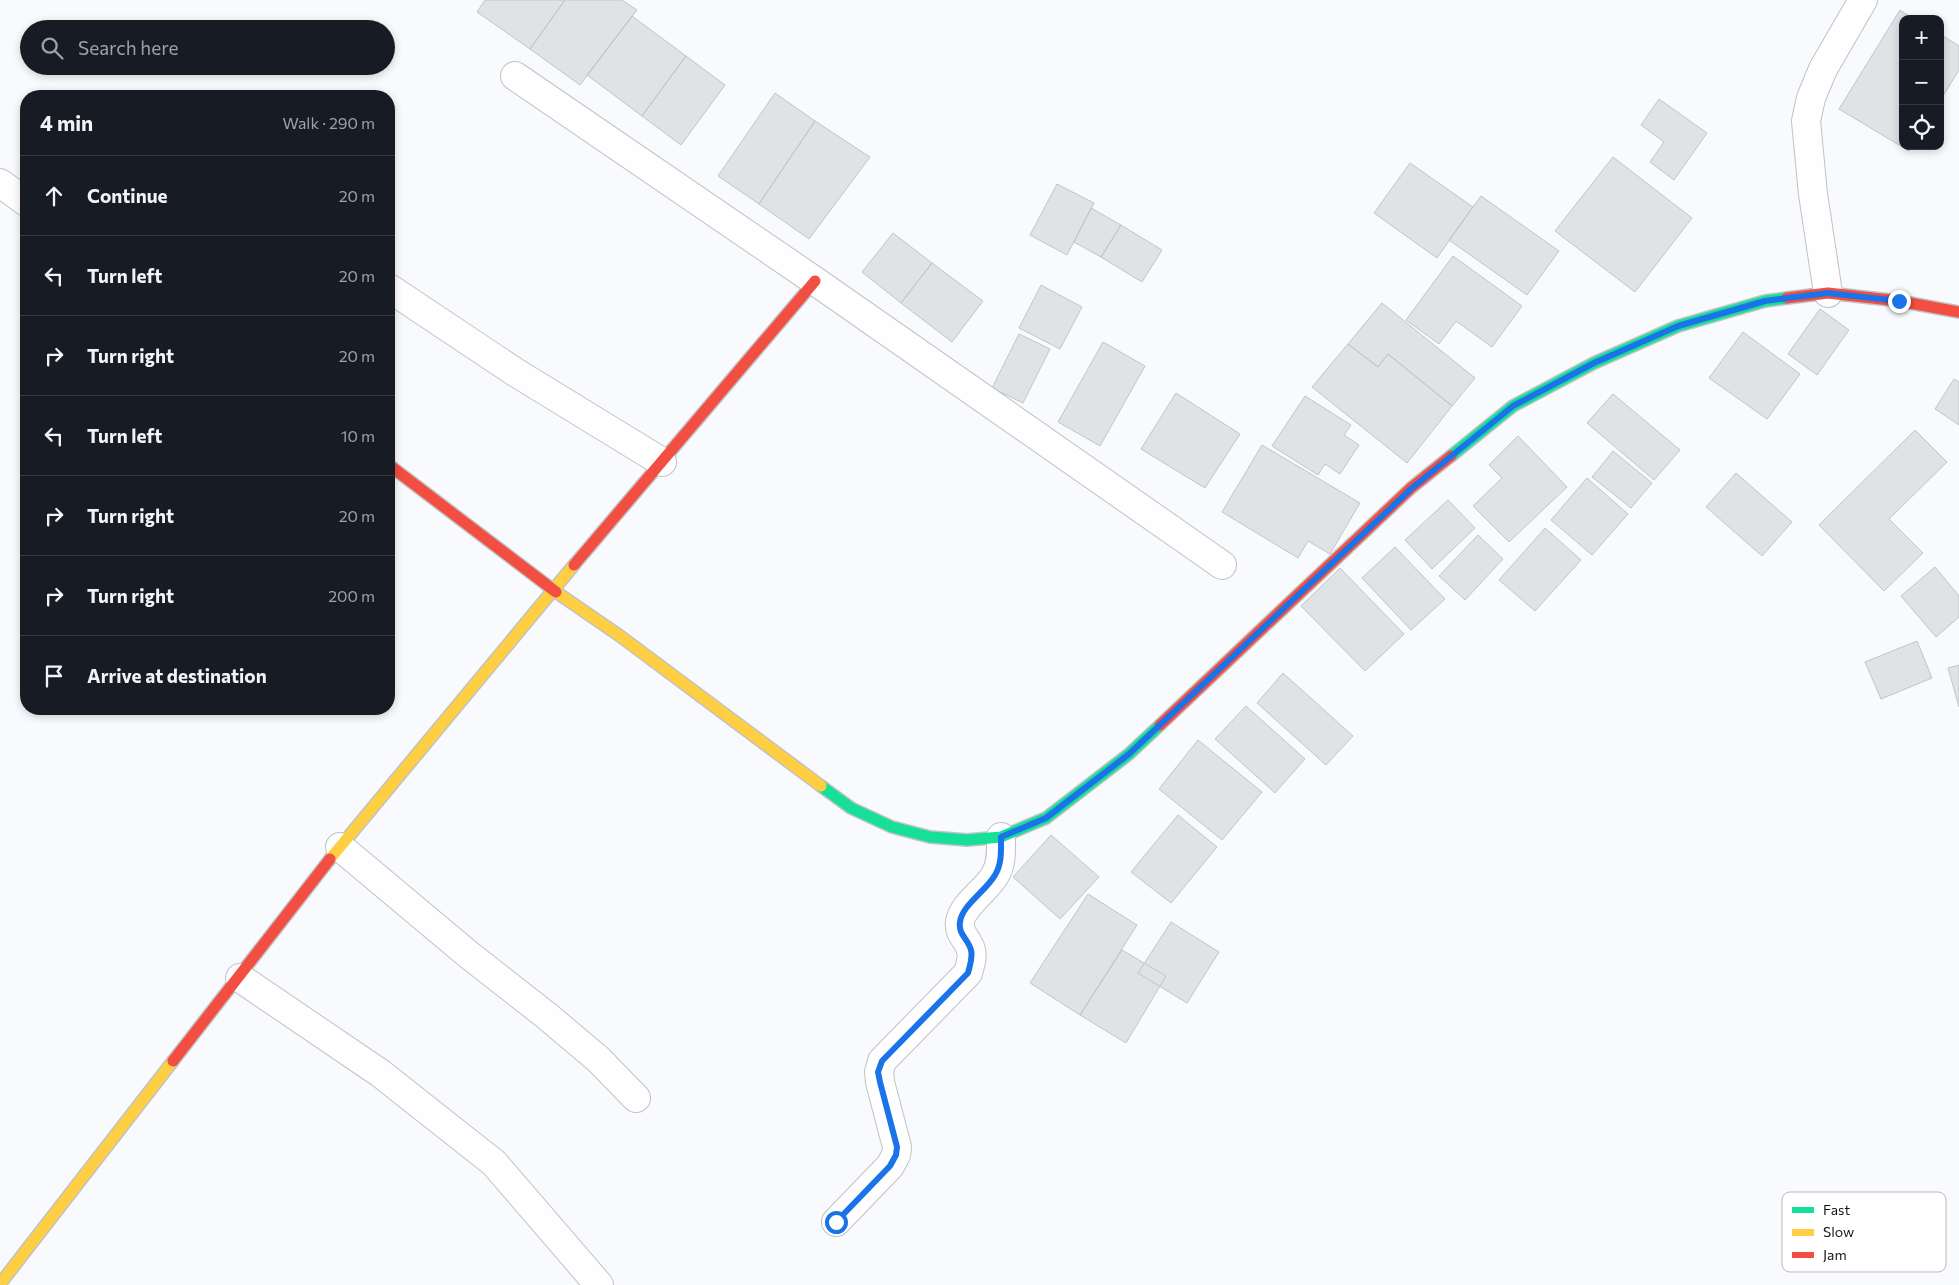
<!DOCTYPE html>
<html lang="en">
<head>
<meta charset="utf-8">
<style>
  :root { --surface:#171b24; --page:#242831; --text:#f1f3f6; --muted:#9ea1a6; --line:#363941 }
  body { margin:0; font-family:Commissioner,sans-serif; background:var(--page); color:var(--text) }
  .controls { position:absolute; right:15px; top:15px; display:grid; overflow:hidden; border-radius:10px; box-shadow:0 2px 8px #0003 }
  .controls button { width:45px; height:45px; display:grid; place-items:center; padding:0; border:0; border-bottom:1px solid var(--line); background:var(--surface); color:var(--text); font:25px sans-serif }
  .stop { position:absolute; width:15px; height:15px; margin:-11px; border:4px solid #1a73e8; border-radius:50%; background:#fff }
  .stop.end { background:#1a73e8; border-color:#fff; box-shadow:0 1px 5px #0008 }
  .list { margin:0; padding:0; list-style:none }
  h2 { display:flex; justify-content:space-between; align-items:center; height:65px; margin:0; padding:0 20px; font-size:21px }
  h2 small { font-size:16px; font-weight:400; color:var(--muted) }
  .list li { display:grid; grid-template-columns:32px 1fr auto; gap:15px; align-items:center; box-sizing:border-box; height:80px; padding:0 20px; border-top:1px solid var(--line) }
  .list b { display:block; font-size:19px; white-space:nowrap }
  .list em { font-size:16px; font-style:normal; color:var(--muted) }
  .icon { flex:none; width:28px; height:28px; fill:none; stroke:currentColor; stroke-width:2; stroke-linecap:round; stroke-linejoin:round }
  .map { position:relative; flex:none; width:1959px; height:1285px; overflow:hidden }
  .search { position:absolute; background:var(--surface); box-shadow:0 2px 8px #0003; left:20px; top:20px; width:375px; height:55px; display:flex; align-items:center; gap:12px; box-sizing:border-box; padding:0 18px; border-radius:28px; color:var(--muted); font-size:19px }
  .panel { position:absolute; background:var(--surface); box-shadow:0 2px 8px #0003; left:20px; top:90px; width:375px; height:625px; border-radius:20px }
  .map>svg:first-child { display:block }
  .building { fill:#e0e3e5; stroke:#c2c4c7 }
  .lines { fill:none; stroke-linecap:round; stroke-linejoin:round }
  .street-casing { stroke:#c0c2c5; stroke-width:30 }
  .fast-casing { stroke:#c0c2c5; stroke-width:14 }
  .slow-casing { stroke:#c0c2c5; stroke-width:14 }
  .jam-casing { stroke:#c0c2c5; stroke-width:14 }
  .street { stroke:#fefeff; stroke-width:28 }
  .fast { stroke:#16e098; stroke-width:11 }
  .slow { stroke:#ffcf43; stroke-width:11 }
  .jam { stroke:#f24e42; stroke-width:11 }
  .route { stroke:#1a73e8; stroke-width:6 }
  .key { fill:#fff; stroke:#b8b9b9; stroke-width:1 }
  .key-label { font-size:14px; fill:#121517 }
</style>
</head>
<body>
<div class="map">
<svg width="1959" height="1285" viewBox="0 0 1959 1285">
  <rect width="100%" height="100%" fill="#f8fafd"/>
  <path class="building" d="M485 0H565L530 49 477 12Z
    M565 0H622L637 10 580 85 530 49Z
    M1900 10 1914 19H1903V146H1912L1909 151 1839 109Z
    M632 16 686 56 642 116 587 75Z
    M1940 34 1959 46V70L1940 101Z
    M686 56 725 85 681 145 642 116Z
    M775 93 815 121 759 204 718 176Z
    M1659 99 1707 133 1674 180 1650 162 1664 142 1641 125Z
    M815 121 870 157 809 239 759 204Z
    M1613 157 1692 218 1635 292 1555 231Z
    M1410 163 1473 207 1437 258 1374 213Z
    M1057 184 1094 203 1067 255 1030 235Z
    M1481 196 1559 251 1527 295 1449 240Z
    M1091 208 1121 225 1101 257 1074 242Z
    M1121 225 1162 250 1142 282 1101 257Z
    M893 233 932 263 901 303 862 272Z
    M1453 256 1522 306 1492 347 1456 321 1439 344 1406 320Z
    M932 263 983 301 952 342 901 303Z
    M1041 285 1082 307 1060 349 1019 328Z
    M1382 303 1475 378 1452 406 1388 354 1378 367 1348 344Z
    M1820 309 1849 330 1817 375 1788 354Z
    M1743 332 1800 374 1767 419 1709 378Z
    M1019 334 1050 349 1023 403 992 388Z
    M1103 342 1145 366 1100 446 1058 422Z
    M1348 344 1378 367 1388 354 1452 406 1407 463 1312 387Z
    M1954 379 1959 382V425L1935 409Z
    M1176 393 1240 434 1205 488 1141 449Z
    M1613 394 1680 450 1654 480 1587 423Z
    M1305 396 1351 425 1344 435 1359 445 1340 474 1325 464 1318 475 1272 446Z
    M1915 430 1947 462 1889 519 1923 553 1884 591 1819 525Z
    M1518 436 1567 487 1509 542 1473 506 1502 478 1489 465Z
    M1262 445 1360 503 1330 554 1308 541 1298 558 1222 512Z
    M1613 451 1652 483 1631 508 1592 477Z
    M1736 473 1792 522 1762 556 1706 507Z
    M1587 478 1628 514 1592 555 1551 520Z
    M1448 500 1475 528 1432 569 1405 540Z
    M1545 528 1581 560 1535 611 1499 580Z
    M1478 535 1503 559 1465 600 1439 576Z
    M1395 547 1445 599 1411 630 1362 578Z
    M1935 567 1959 596V617L1936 637 1901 596Z
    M1340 568 1404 634 1365 671 1301 606Z
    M1917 641 1932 678 1881 699 1865 662Z
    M1959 665V707L1948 668Z
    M1283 673 1353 736 1326 765 1257 703Z
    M1246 706 1305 759 1275 793 1215 739Z
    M1198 740 1262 792 1222 840 1159 789Z
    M1178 815 1217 847 1171 903 1131 872Z
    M1051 835 1099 877 1060 919 1013 877Z
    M1088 894 1137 925 1080 1015 1030 983Z
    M1171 922 1219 952 1187 1003 1138 973Z
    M1122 950 1166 976 1126 1043 1080 1015Z"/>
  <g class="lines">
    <g class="street-casing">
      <path id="street" d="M515 76 815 281 1222 565
        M0 183 26 202
        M389 288 515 372 662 462
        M1828 293 1813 194 1806 121 1811 98 1823 69 1863 0
        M340 847 469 955 547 1016 598 1059 636 1098
        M240 978 380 1073 494 1163 599 1285
        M836 1222 890 1166 896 1155 897 1147 880 1082 879 1072 882 1061 968 973C970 965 973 958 971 950 968 939 958 934 960 922 962 905 987 890 995 875 1002 864 1001 850 1001 837"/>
    </g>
    <g class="fast-casing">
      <path id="fast" d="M1451 456 1513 406 1594 363 1678 326 1765 301 1787 298
        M821 786 851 808 892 827 930 837 967 840 1001 837 1046 818 1129 754 1160 725"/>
    </g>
    <g class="slow-casing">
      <path id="slow" d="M556 592 620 636 821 786
        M330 859 574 565
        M0 1284 173 1061"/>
    </g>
    <g class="jam-casing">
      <path id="jam" d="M1787 298 1828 293 1899 301 1959 312
        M389 465 556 592
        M574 565 815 281
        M1160 725 1411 488 1451 456
        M173 1061 330 859"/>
    </g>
    <use href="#street" class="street"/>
    <use href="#fast" class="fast"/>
    <use href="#slow" class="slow"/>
    <use href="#jam" class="jam"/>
  </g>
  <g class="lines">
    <path class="route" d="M836 1222 890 1166 896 1155 897 1147 880 1082 878 1072 882 1061 968 973C970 965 973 958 971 950 968 939 958 934 960 922 962 905 987 890 995 875 1002 864 1001 850 1001 837L1046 818 1129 754 1412 488 1513 406 1594 363 1678 326 1765 301 1828 293 1899 301"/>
  </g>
  <rect x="1782" y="1192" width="164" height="80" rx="8" class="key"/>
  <rect x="1792" y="1207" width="22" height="6" fill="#16e098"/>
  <rect x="1792" y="1229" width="22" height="7" fill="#ffcf43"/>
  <rect x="1792" y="1252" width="22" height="6" fill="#f24e42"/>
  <g class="key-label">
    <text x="1823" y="1215">Fast</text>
    <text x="1823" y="1237">Slow</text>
    <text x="1823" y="1260">Jam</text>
  </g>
</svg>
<div class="controls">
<button>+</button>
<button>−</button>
<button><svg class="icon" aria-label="locate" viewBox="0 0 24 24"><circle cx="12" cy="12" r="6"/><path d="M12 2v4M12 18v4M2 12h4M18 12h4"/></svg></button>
</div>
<div class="stop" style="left:836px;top:1222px"></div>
<div class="stop end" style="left:1899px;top:301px"></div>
<div class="search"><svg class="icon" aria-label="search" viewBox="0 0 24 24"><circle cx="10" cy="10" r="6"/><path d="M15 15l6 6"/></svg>Search here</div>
<section class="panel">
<h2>4 min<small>Walk · 290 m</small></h2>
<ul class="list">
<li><svg class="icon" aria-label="ahead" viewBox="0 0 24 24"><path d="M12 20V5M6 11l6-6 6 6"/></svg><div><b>Continue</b></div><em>20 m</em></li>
<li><svg class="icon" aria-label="left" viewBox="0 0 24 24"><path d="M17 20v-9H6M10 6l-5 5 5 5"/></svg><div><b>Turn left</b></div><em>20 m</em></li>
<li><svg class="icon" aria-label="right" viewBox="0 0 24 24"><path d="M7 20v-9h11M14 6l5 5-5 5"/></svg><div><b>Turn right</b></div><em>20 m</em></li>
<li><svg class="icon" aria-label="left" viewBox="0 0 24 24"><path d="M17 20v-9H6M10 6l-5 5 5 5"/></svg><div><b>Turn left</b></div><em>10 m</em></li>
<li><svg class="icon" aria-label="right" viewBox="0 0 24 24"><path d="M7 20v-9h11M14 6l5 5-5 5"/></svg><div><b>Turn right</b></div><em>20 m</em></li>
<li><svg class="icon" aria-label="right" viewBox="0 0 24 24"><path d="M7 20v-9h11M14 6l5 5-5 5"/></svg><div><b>Turn right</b></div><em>200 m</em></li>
<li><svg class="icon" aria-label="arrive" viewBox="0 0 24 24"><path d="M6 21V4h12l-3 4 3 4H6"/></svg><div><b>Arrive at destination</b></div></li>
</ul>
</section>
</div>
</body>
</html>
